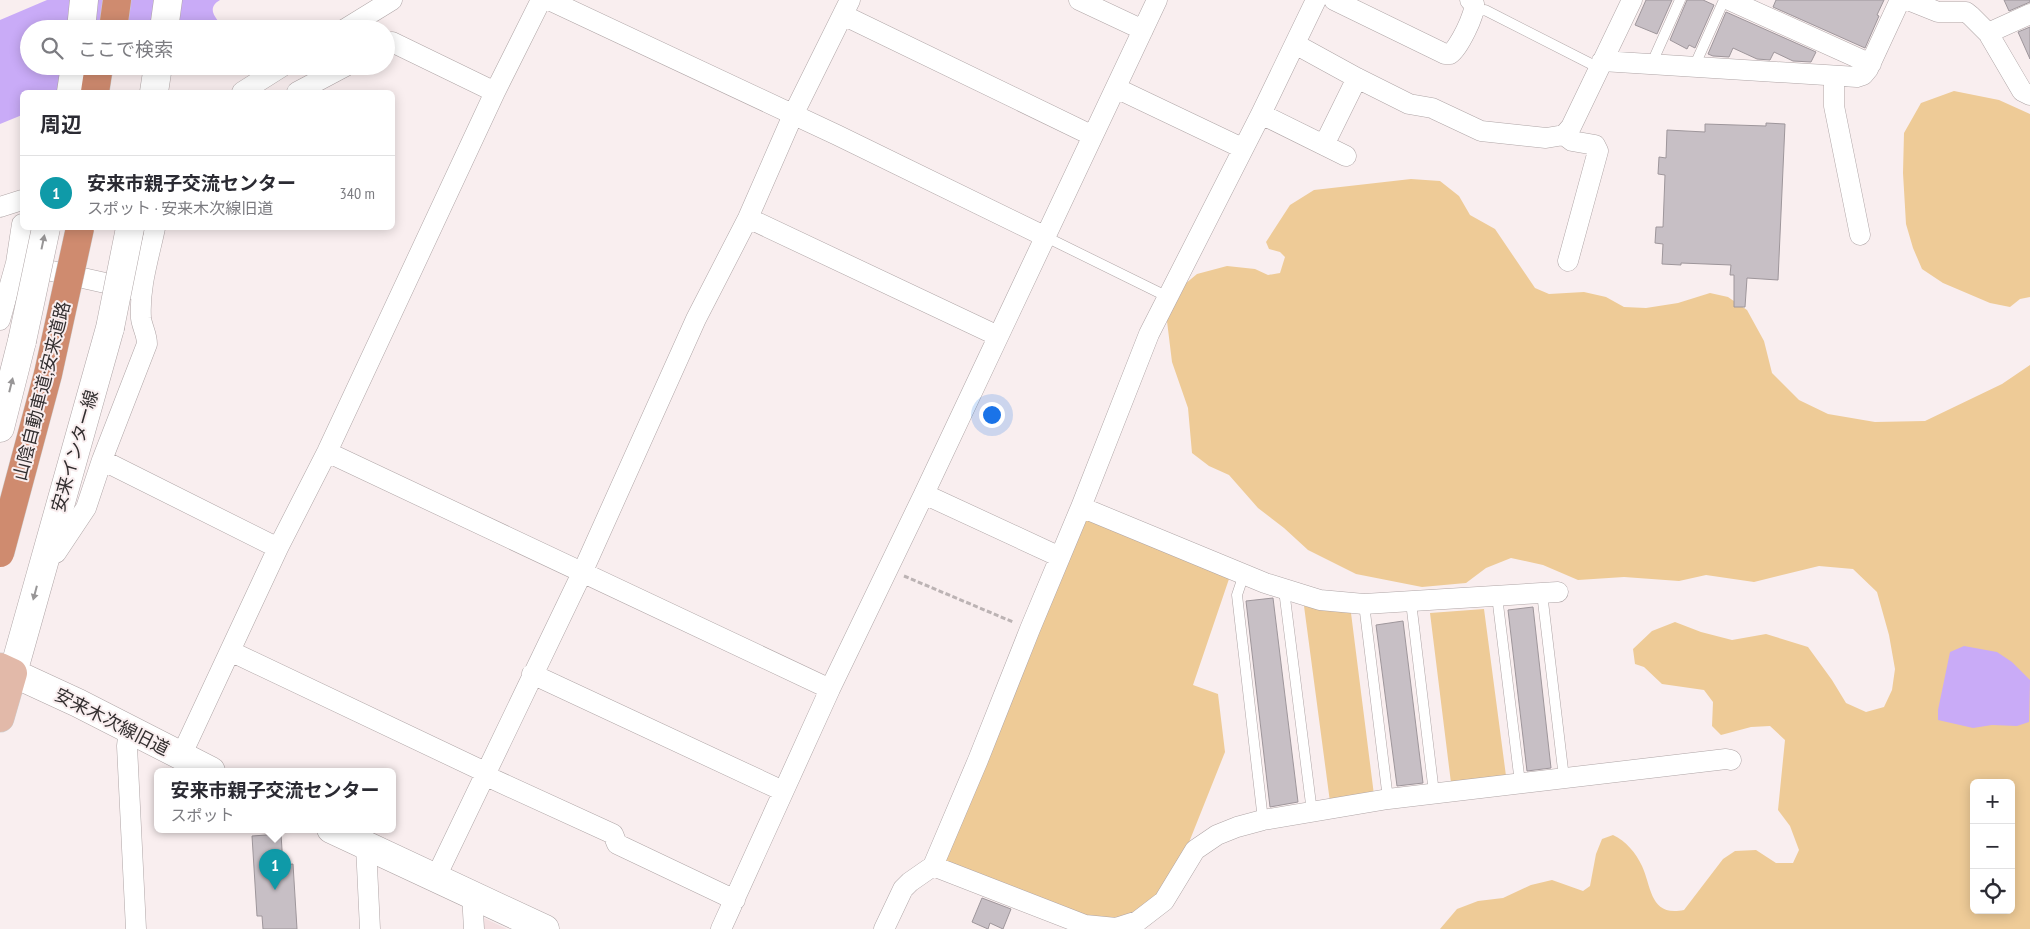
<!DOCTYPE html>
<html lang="ja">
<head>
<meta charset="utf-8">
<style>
  :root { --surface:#fff; --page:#f7f7f7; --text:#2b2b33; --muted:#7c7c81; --line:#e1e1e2; --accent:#156469 }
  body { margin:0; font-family:"PT Sans Narrow","Noto Sans JP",sans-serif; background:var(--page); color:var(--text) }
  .controls { position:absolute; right:15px; bottom:15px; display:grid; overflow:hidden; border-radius:8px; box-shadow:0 2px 12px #0003 }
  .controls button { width:45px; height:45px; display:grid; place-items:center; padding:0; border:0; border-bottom:1px solid var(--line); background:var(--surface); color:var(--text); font:25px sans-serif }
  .you { position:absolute; left:991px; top:414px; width:18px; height:18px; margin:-12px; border:4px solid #fff; border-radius:50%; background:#1a73e8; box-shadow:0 0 0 8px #1a73e833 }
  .badge { display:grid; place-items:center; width:32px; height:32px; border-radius:50%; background:var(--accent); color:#fff; font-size:16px; font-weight:700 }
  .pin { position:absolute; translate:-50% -41px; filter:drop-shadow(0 1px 2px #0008) }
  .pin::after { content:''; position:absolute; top:26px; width:18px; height:15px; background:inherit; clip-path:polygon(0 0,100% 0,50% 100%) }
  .popup { position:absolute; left:154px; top:768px; width:242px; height:65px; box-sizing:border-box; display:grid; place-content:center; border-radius:8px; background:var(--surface); filter:drop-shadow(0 1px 4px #0005); font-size:16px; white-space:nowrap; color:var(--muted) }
  .popup b { font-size:19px; color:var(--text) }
  .popup::after { content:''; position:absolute; left:50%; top:100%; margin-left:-10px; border:10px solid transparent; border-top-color:var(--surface) }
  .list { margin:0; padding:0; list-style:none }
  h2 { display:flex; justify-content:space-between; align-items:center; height:65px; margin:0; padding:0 20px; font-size:21px }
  h2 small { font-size:16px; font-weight:400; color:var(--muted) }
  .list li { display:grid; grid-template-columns:32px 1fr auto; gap:15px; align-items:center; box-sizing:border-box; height:75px; padding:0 20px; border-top:1px solid var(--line) }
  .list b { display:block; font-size:19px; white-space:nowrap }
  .list p { margin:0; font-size:16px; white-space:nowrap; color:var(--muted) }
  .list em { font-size:16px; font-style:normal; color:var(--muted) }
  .icon { flex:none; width:28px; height:28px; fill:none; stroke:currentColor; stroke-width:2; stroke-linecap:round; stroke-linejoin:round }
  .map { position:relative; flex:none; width:2030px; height:929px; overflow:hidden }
  .search { position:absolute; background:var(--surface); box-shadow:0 2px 12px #0003; left:20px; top:20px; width:375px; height:55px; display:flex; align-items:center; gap:12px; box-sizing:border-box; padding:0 18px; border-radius:28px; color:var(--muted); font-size:19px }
  .panel { position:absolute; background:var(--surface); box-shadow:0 2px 12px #0003; left:20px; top:90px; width:375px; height:140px; border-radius:8px }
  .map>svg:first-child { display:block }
  .built { fill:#f4e0e2 }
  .green { fill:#eecb97; fill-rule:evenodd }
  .water { fill:#c9abf7 }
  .building { fill:#c7bfc5; stroke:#9e969b }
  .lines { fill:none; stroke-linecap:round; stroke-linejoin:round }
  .lane-casing { stroke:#afa5a6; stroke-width:11 }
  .street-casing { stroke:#afa5a6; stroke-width:21 }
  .secondary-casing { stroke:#afa5a6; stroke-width:29 }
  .primary-casing { stroke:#cecdcd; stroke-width:29 }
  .highway-casing { stroke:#cecdcd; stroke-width:29 }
  .path { stroke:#bcb3b4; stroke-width:3; stroke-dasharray:5 2.5; stroke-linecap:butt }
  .lane { stroke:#fff; stroke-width:10 }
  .street { stroke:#fff; stroke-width:20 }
  .secondary { stroke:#fff; stroke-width:28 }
  .primary { stroke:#e2b9a9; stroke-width:28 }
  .highway { stroke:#cf8b6f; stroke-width:28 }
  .secondary-bridge-casing { stroke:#afa5a6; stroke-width:29; stroke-linecap:butt }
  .highway-bridge-casing { stroke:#cecdcd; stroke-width:29; stroke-linecap:butt }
  .secondary-bridge { stroke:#fff; stroke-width:28 }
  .highway-bridge { stroke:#cf8b6f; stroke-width:28 }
  .oneway { fill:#989697 }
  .labels { text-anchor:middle; stroke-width:4; stroke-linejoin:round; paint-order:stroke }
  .street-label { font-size:18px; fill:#322e2f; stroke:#f9eeef }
</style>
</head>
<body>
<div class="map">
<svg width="2030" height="929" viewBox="0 0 2030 929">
  <rect width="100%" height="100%" fill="#f9eeef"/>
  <path class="built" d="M482 917 507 929H479Z"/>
  <path class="green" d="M1954 91 1999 100 2030 114V297L2020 299 2010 307 1990 303 1943 283 1922 269 1913 248 1906 224 1903 173 1904 133 1921 103Z
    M1411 179 1440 181 1459 196 1470 215 1495 229 1535 288 1549 294 1584 292 1606 297 1624 307 1646 308 1678 303 1710 293 1728 297 1747 310 1764 341 1772 373 1799 400 1828 414 1875 422 1925 421 2002 384 2030 365V929H1440L1457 909 1478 901 1503 898 1531 885 1552 880 1583 891 1590 886 1596 854 1602 839 1613 835C1626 841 1636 853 1642 866 1652 888 1650 917 1684 910L1723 859 1735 851 1756 850 1776 863H1793L1799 850 1790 826 1778 810 1785 740 1770 726 1751 727 1721 735 1712 726 1713 702 1704 690 1662 684 1644 667 1635 664 1633 649 1652 631 1675 622 1701 632 1732 640 1766 634 1808 647 1832 680 1846 703 1866 712 1884 707 1892 690 1895 669 1889 635 1877 592 1853 569 1819 566 1754 582 1706 575 1679 581 1624 577 1578 580 1543 565 1511 558 1486 568 1466 583 1422 587 1356 574 1308 550 1284 528 1258 508 1229 475 1209 466 1192 453 1188 408 1172 362 1166 313 1173 294 1197 274 1227 266 1255 269 1268 275 1280 273 1285 257 1280 252 1269 249 1266 242 1290 205 1314 190ZM1974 783H2011V910H1974Z
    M1087 517 1230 576 1193 685 1218 694 1225 752 1174 880 1154 905 1104 922 944 861Z
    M1304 606 1351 613 1374 795 1330 802Z
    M1484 609 1506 776 1451 783 1430 613Z"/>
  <path class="water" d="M47 0H220C208 7 213 15 220 23L211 29H29V66H133L75 92H22V115L0 124V20Z
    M1964 646 1997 652 2012 662 2030 680 2029 722 2017 726 1992 725 1973 728 1938 720V710L1950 652Z"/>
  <path class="building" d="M1646 0H1672L1657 34 1635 25Z
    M1687 0H1703L1714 5 1695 48 1689 45 1687 49 1670 40Z
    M1776 0H1884L1877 15 1879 16 1865 48 1773 7Z
    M2004 0H2030V2L2009 11Z
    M1726 12 1816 52 1811 62 1793 61 1774 52 1770 60 1757 59 1733 48 1729 57 1713 56 1708 54Z
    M2030 27V59L2018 32Z
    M1766 123 1785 124 1778 280 1747 278 1745 307H1734V275H1730L1731 265 1681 263V265L1662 264 1663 244 1655 243 1656 227H1663L1665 175 1658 174 1659 157 1666 158 1667 130 1705 132V124L1766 126Z
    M1273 598 1298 802 1270 807 1246 601Z
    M1533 607 1551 768 1527 771 1508 610Z
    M1403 621 1423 783 1397 786 1376 625Z
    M281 834 283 865 293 864 297 929H263L262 916H257L252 836Z
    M982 898 1011 909 1003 929 990 923 988 929 972 922Z"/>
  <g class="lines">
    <g class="lane-casing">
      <path id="lane" d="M1473 13 1485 10 1599 68
        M1651 65 1680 0
        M1694 67 1724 0
        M1046 237 1168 297
        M1244 574 1237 595 1263 820
        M1284 590 1312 812
        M1542 593 1564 778
        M1497 596 1520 783
        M1411 602 1434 793
        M1364 604 1388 799"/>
    </g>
    <g class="street-casing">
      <path id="street" d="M549 0 837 135 1046 237
        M1079 0 1143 30
        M1334 0 1445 54H1450C1458 49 1476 14 1474 4L1470 0
        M1729 0 1871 64
        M1908 0 1938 12H1966L1971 16 1988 33 2022 91 2030 95
        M843 15 1093 136
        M345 29 392 0
        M1988 33 2030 14
        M1295 44 1357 78 1409 104 1432 108 1481 131 1546 138 1564 135 1571 127 1632 0
        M386 45 392 42 495 92
        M1602 61 1857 77 1863 75 1868 69 1900 0
        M1834 76V106L1860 235
        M1116 88 1242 148
        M242 92 283 66
        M297 92 346 66
        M1261 114 1346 156
        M1564 135 1572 141 1595 145 1598 151 1568 261
        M1324 145 1357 78
        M0 207 22 200
        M748 218 998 336
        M16 263 132 289
        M0 320 16 263 22 224
        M327 452 830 689
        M102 460 147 344C147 334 142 327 141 318 139 287 149 257 155 228
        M924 494 1060 557
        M1081 507 1265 583 1320 600 1364 604 1558 592
        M45 555 56 553 86 508 102 460 278 548
        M230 651 485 772
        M532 674 783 791
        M129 728 127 746 136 929
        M181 756 278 548 327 452 495 92 541 0
        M484 775 613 834 617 844 735 900
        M366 845 370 929
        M933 866 1085 925 1116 928 1138 921 1164 901 1195 850 1217 835 1237 827 1263 820 1388 799 1726 759 1731 760
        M436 877 582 573 696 319 748 218 793 115 850 0
        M472 894 474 929
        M721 929 830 689 924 494 1157 0
        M884 929 903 889 910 882 933 866 978 760 1030 629 1081 507 1149 334 1261 114 1316 0"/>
    </g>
    <g class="secondary-casing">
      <path id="secondary" d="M81 29 84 0
        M164 29 168 0
        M71 92 75 66
        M154 92 158 66
        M110 328 13 673 78 703 211 771
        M0 428 22 341
        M331 829 545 929"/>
    </g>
    <g class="primary-casing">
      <path id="primary" d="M0 667 13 673 0 718"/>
    </g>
    <g class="highway-casing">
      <path id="highway" d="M113 29 117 0
        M95 92 99 66"/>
    </g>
    <path class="path" d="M904 576 1013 622"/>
    <use href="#lane" class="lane"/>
    <use href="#street" class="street"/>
    <use href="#secondary" class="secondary"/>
    <use href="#primary" class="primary"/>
    <use href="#highway" class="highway"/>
    <g class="secondary-bridge-casing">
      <path id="secondary-bridge" d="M110 328 130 228
        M22 341 46 228"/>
    </g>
    <g class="highway-bridge-casing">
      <path id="highway-bridge" d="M0 553 48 374 80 228"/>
    </g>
    <use href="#secondary-bridge" class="secondary-bridge"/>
    <use href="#highway-bridge" class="highway-bridge"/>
  </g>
  <defs><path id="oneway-solid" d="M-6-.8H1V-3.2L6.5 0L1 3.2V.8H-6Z" transform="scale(1.25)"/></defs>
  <g class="oneway">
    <use href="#oneway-solid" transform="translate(43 242) rotate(-78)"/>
    <use href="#oneway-solid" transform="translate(11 385) rotate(-76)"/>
    <use href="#oneway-solid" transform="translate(35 593) rotate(105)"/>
  </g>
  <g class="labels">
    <g class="street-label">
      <text transform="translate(42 391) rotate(-76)" y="6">山陰自動車道;安来道路</text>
      <text transform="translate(75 451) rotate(-74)" y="6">安来インター線</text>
      <text transform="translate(112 722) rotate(27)" y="6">安来木次線旧道</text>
    </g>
  </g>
</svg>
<div class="controls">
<button>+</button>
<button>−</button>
<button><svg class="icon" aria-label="locate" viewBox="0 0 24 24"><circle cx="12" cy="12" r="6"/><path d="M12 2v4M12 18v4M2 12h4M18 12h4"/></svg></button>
</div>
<div class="you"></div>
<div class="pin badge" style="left:275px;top:890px;background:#0f9aa8">1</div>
<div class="popup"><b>安来市親子交流センター</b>スポット</div>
<div class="search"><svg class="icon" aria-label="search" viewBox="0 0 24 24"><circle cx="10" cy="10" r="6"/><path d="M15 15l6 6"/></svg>ここで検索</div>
<section class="panel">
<h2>周辺<small></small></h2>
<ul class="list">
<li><span class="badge" style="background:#0f9aa8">1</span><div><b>安来市親子交流センター</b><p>スポット · 安来木次線旧道</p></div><em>340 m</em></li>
</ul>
</section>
</div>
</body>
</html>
